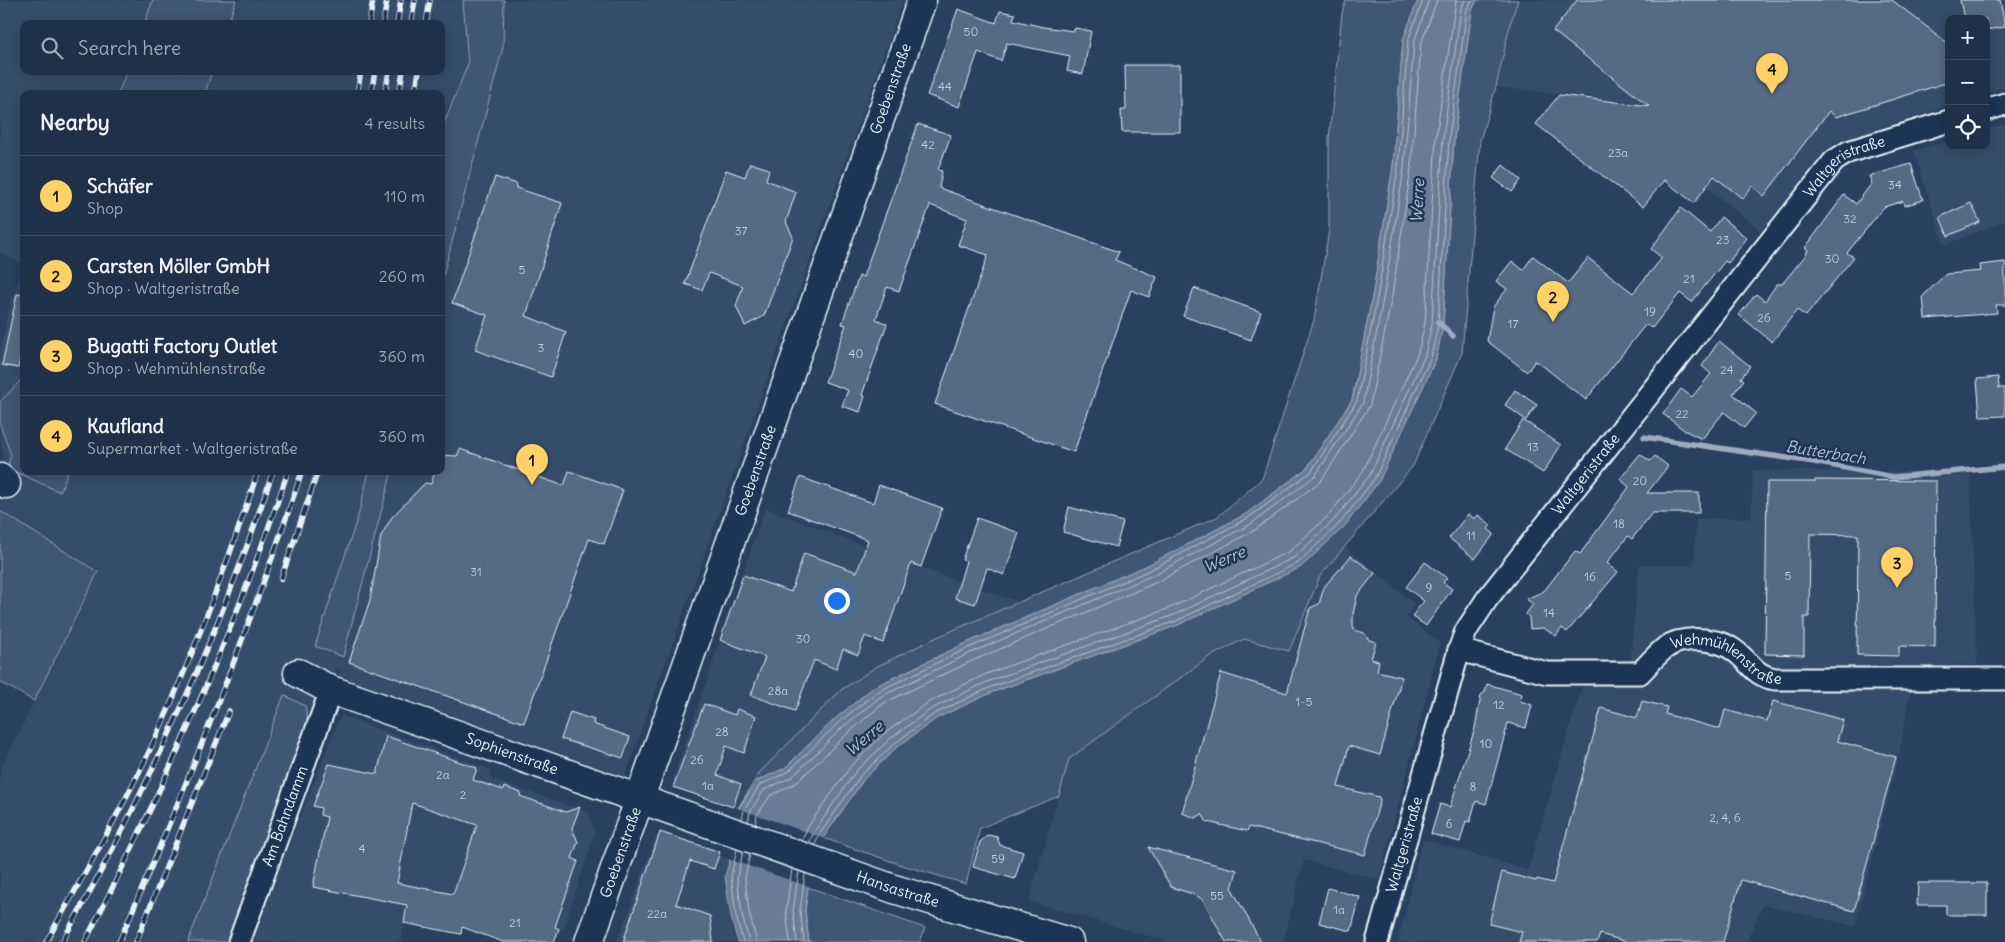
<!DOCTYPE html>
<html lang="en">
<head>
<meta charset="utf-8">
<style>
  :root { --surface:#1f3049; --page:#2c3c53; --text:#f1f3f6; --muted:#a1a9b4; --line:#3c4b61; --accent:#ffd166 }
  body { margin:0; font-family:Delius,sans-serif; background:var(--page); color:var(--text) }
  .controls { position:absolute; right:15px; top:15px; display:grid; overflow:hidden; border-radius:10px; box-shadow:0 2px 12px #0003 }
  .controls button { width:45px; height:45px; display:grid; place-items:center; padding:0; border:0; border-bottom:1px solid var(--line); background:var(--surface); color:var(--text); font:25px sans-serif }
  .you { position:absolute; left:836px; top:600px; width:18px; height:18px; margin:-12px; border:4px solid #fff; border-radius:50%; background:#1a73e8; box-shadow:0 0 0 8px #1a73e833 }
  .badge { display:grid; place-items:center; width:32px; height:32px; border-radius:50%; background:var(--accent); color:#111; font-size:16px; font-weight:700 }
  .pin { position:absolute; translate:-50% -41px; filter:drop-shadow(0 1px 2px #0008) }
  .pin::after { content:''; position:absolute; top:26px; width:18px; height:15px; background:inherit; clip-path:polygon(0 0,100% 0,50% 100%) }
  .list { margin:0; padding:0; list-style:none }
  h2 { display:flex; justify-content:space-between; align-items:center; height:65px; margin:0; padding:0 20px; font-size:21px }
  h2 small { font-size:16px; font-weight:400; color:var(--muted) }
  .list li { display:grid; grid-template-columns:32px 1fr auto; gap:15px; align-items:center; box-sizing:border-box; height:80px; padding:0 20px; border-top:1px solid var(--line) }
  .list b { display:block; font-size:19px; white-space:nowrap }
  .list p { margin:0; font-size:16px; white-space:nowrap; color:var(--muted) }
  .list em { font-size:16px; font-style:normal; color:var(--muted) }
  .icon { flex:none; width:28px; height:28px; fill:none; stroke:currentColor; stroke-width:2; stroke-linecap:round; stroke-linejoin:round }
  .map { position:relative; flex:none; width:2005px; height:942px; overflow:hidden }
  .search { position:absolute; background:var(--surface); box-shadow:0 2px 12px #0003; left:20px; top:20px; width:425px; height:55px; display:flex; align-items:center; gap:12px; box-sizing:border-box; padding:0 18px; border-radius:10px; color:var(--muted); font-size:19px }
  .panel { position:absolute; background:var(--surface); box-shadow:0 2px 12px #0003; left:20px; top:90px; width:425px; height:385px; border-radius:10px }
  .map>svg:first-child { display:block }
  .built { fill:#364d6b; fill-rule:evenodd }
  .green { fill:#415774; stroke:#94a4b6 }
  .water { fill:#6b7c95; stroke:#9dabbd }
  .pier { fill:#294061 }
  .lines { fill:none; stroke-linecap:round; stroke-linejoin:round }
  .shore { stroke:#b6c2d0; stroke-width:1 }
  .stream { stroke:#9dabbd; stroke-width:5.5 }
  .building { fill:#556a83; stroke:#e8f1f8; fill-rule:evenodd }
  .minor-casing { stroke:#e8f1f8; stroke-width:25 }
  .tertiary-casing { stroke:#e8f1f8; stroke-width:31 }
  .minor { stroke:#1d3557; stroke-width:21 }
  .tertiary { stroke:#1d3557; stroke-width:28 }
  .rail-casing { stroke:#e8f1f8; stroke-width:5.5 }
  .rail { stroke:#1d3557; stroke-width:4; stroke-dasharray:11; stroke-linecap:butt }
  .labels { text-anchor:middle; stroke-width:5; stroke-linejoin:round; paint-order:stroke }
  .number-label { font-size:12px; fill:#c3cfdb }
  .street-label { font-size:15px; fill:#e8f1f8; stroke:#1d3557 }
  .water-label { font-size:16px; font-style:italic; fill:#b6c2d0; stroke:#1d3557 }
</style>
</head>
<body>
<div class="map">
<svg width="2005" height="942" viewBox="0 0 2005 942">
  <rect width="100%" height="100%" fill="#294061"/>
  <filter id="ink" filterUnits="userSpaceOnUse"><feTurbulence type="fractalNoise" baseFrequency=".02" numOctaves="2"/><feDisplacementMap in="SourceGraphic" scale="10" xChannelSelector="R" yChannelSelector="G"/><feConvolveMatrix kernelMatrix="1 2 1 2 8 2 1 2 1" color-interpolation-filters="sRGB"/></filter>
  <g filter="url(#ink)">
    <path class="built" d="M0 0H903L625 776 339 677 341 670 337 668 303 745 222 942H0V771L99 571 0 513V464L4 454 0 441V351L10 301 24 269V471H441V94H24V264L0 253ZM24 24H441V71H24Z
      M1518 0H2005V87L1986 93V19H1949V105L1835 143 1761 231 1595 98 1496 87 1510 24Z
      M2005 124V221L1944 245 1914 151 1949 141V146H1986V130Z
      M1753 470 1970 473 1977 665 1919 666 1911 688 1899 754 1855 926 1763 905 1746 942H1398L1423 839 1528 870 1589 662 1630 664 1639 565H1694L1696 519 1751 518Z
      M765 508 968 585 1020 602 935 638 813 720 760 772 738 808 676 789 673 780Z
      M1345 547 1414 604 1406 617 1440 643 1379 880 1304 860 1283 942H1169L1029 901 1069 759 1209 657 1244 639 1289 651 1320 576Z
      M341 715 491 770V779L588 812 595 833 563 930 466 897 411 886 401 942H250Z
      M663 833 720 853 719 856 730 859 725 876 731 917 738 942H617L657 835Z"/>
    <path class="green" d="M153 0H236L228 24H144Z
      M463 0H504L503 47 441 284V131L468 64Z
      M1346 0H1418L1403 40 1393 166 1373 292 1352 400 1307 468 1246 514 1148 565 964 644 874 687 836 718 785 768 757 781 738 808 760 772 841 690 876 667 935 638 1217 517 1262 479 1314 320 1329 230V138L1342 13Z
      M1477 0H1518L1510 24 1496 87 1480 140 1462 353 1413 466 1320 576 1289 651 1244 639 1209 657 1069 759 1059 796 980 828 966 884 902 865 823 838 864 779 897 747 937 718 993 692 1178 625 1301 567 1344 526 1379 481 1436 359 1443 325 1454 139 1472 10Z
      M127 71H212L205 94H118Z
      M24 377V471H68L60 492 7 468 11 455 0 425V402Z
      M369 471H392L343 657 315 646 359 513Z
      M0 511 98 572 34 701 0 682Z
      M284 695 305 706 310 736 231 942H188Z
      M808 887 925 928 920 942H809L805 911Z"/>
    <path class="water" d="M1418 0H1477L1472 10 1454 139 1443 325 1436 359 1379 481 1344 527 1301 567 1178 625 993 692 937 718 897 747 864 779 823 838 812 866 808 887 805 911 809 942H738L731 917 725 876 730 859 739 808 757 781 785 768 836 718 874 687 964 644 1148 565 1246 514 1307 468 1352 400 1373 292 1393 166 1403 40Z"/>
    <path class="pier" d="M737 808 826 839 814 867 810 887 728 859Z"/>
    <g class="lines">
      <path class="shore" d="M742 819 744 810 760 785 788 772 839 722 877 692 966 649 1150 570 1248 518 1311 472 1357 401 1378 293 1398 167 1408 41 1423 0
        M748 822 750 812 764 790 792 777 844 726 880 697 968 654 1153 575 1251 524 1315 476 1363 403 1384 294 1404 168 1414 42 1429 0
        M755 824 757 815 770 796 796 783 849 732 884 703 972 661 1157 582 1255 530 1321 481 1370 405 1392 296 1411 169 1421 44 1437 0
        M802 841 807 828 851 766 885 733 929 702 986 674 1170 608 1290 551 1330 514 1363 471 1418 353 1425 323 1436 137 1456 0
        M809 843 814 832 856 771 890 739 931 709 989 681 1174 615 1295 557 1335 519 1370 475 1425 355 1432 324 1443 138 1461 9 1465 0
        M815 845 819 835 861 775 894 744 934 714 991 687 1176 621 1298 563 1340 523 1375 478 1431 357 1438 325 1449 138 1467 9 1472 0
        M737 849 731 876 736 916 743 942
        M743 852 737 877 742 915 749 942
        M750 854 745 878 749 913 757 942
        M790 942 786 911 792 869
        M797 942 793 911 799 871
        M804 942 800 911 805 874"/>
      <path class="stream" d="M1438 322 1453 336
        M1644 437 1814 462 1893 477 2005 467"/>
    </g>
    <path class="building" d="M1577 0H1892L1949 44V82L1836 117 1829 111 1764 196 1752 186 1743 199 1714 176 1694 203 1664 180 1643 207 1536 124 1559 95 1649 106 1553 31Z
      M1960 0H2000L2005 27 1986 30V19H1964Z
      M958 9 996 23 1000 11 1015 14 1013 20 1043 27 1074 31 1075 28 1091 31 1083 74 1067 71 1070 56 1007 43 1001 61 978 52 959 107 927 95Z
      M1125 65H1180V132H1122L1121 110H1126Z
      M918 124 951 135 938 170 942 171 939 188 1119 252 1115 260 1157 277 1149 297 1131 290 1074 452 935 404 988 255 958 245 967 219 930 205 899 291 887 287 876 319 887 324 862 395 865 396 860 412 842 406 848 390 825 382 846 325 842 324 847 309 859 276 863 277Z
      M750 163 769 169 766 180 796 192 786 222 793 237 764 316 745 326 736 306 743 286 709 273 702 290 685 284 726 170 745 177Z
      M1911 164 1923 200 1904 206 1903 201 1884 207 1847 253 1854 257 1806 316 1797 310 1772 342 1739 315 1756 294 1765 301 1777 284H1782L1805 256 1808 250 1805 248 1844 195 1856 204 1872 183 1869 176Z
      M1503 165 1521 180 1512 192 1493 178Z
      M495 177 517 184 516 188 562 203 526 316 566 332 551 377 475 350 487 315 452 303Z
      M1971 203 1980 222 1948 236 1940 217Z
      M1681 208 1710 232 1721 217 1747 238 1728 263 1725 261 1692 302 1680 293 1652 328 1646 324 1586 400 1539 363 1535 361 1527 372 1487 341 1493 307 1507 289 1496 281 1512 261 1523 270 1533 256 1568 283 1588 258 1633 293 1662 258 1651 249Z
      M2005 262V305H1996L1997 313 1925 319 1923 296 1946 274 1981 271 1980 265Z
      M1194 288 1261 312 1251 340 1183 316Z
      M17 294 24 295V340L18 368 2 365Z
      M1719 341 1750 366 1741 378 1744 380 1733 394 1756 413 1744 428 1724 412 1702 439 1684 430 1663 414 1681 389 1692 397 1711 374 1702 366Z
      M1998 377 1999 388H2005V416L1980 417 1977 379Z
      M1515 390 1537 405 1526 420 1505 405Z
      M1523 420 1561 445 1543 473 1505 449Z
      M460 449 564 486 569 471 623 490 604 544 589 539 524 723 349 662 370 600 381 536 392 517 425 483 431 484 435 471H441V455L457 456Z
      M1640 454 1650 461 1655 456 1668 466 1647 493H1699V513H1652L1632 539 1628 536 1607 563 1618 572 1567 632 1562 628 1556 636 1543 628 1530 629 1529 617 1526 614 1533 604 1526 599 1544 591 1575 551 1580 554 1629 487 1620 479Z
      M800 477 873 503 879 485 942 508 921 567 911 563 883 643 865 636 858 655 843 649 836 669 814 660 795 711 751 695 765 657 720 640 743 575 791 592 804 553 857 572 868 540 788 511Z
      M1815 480 1936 481 1935 647 1899 646V656L1857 655 1858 535 1810 534 1809 617H1804V655L1765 654 1767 482H1815Z
      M1069 507 1123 522 1116 547 1063 532Z
      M1468 514 1475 519 1478 515 1491 525 1488 529 1494 534 1475 559 1449 538Z
      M977 518 1019 533 1004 575 987 568 975 604 955 598 966 561 962 560Z
      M1351 556 1375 573 1357 596 1353 614V630L1364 633 1369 640 1376 642 1371 659 1379 661 1377 671 1402 677 1380 755 1349 746 1338 787 1379 797 1380 800 1365 855 1249 827 1247 831 1207 822 1202 814 1196 818 1182 813 1221 673 1287 693 1310 608 1319 604 1324 587Z
      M1425 562 1447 578 1443 582 1452 589 1426 626 1412 616 1424 601 1406 587Z
      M1487 684 1522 694 1520 701 1532 705 1526 728 1508 723 1486 804 1476 801 1470 822 1466 821 1460 842 1431 834 1440 804 1450 807 1475 728 1481 695 1485 692Z
      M1642 701 1667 707 1665 714 1720 729 1725 710 1767 721 1773 701 1843 720 1837 741 1896 757 1854 911 1741 880 1723 942H1627L1600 934 1597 942H1519L1522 932 1489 924 1502 872 1536 881 1537 879 1553 883 1601 708 1637 718Z
      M704 704 735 715 737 709 756 716 744 753 726 746 717 775 741 784 733 807 673 787Z
      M570 712 594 720 593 724 630 737 623 758 561 739Z
      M386 736 477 768 473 780 503 790 504 787 521 793 520 796 566 812 580 807 572 828 578 842 572 858 578 861 555 927 559 929 554 942H503L462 927 461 934 404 923 407 905 313 887 327 817 320 815 321 808 313 806 329 764 377 774ZM412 803 477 825 453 894 397 883Z
      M660 832 720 852 714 869 690 861 676 904 710 916 713 942H623Z
      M988 835 997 837 1000 845 1023 852 1015 879 973 867 980 842Z
      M1148 847 1237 870 1232 889 1261 942H1226L1203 900 1196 895 1171 887Z
      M1918 883H1987V915H1946V905H1917Z
      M1328 888 1360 897 1351 931 1319 923Z"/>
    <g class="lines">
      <g class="minor-casing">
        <g id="minor">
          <path d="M1986 110 2005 104"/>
          <path id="s1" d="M1459 650 1547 673H1640C1648 665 1656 655 1665 648 1683 635 1719 638 1735 651 1751 663 1755 676 1775 679H2005"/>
          <path id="s2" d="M239 942 331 690"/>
          <path id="s3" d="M1377 942 1459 650 1466 631 1487 599 1834 161 1848 152 1949 121"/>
        </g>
      </g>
      <g class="tertiary-casing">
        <g id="tertiary">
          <path d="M0 478 6 484"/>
          <path id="s4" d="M298 673 331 690 894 889 1069 942"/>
          <path id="s5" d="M589 942 922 0"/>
        </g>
      </g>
      <use href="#minor" class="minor"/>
      <use href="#tertiary" class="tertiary"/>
      <g class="rail-casing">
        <path id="rail" d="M369 24 373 0
          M383 24 387 0
          M397 24 401 0
          M411 24 415 0
          M426 24 430 0
          M357 94 361 71
          M371 94 375 71
          M385 94 389 71
          M399 94 403 71
          M415 94 419 71
          M281 579 318 471
          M46 942C89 866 134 789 169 708 202 631 232 551 258 471
          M62 942C147 792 219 636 273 471
          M85 942C163 790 234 634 288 471
          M119 942C186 788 249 631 302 471
          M136 942 229 711"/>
      </g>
      <use href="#rail" class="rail"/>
    </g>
  </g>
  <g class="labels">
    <g class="number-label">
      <text x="971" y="36">50</text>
      <text x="945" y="91">44</text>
      <text x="928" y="149">42</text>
      <text x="1618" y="157">23a</text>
      <text x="1895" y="189">34</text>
      <text x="1850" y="223">32</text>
      <text x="741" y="235">37</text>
      <text x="1723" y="244">23</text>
      <text x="1832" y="263">30</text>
      <text x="522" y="274">5</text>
      <text x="1689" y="283">21</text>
      <text x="1650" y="316">19</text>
      <text x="1764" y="322">26</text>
      <text x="1513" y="328">17</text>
      <text x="541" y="352">3</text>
      <text x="856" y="358">40</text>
      <text x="1727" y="374">24</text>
      <text x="1682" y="418">22</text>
      <text x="1533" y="451">13</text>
      <text x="1640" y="485">20</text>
      <text x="1619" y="528">18</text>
      <text x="1471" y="540">11</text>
      <text x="476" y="576">31</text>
      <text x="1788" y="580">5</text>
      <text x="1590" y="581">16</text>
      <text x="1429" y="592">9</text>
      <text x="1549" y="617">14</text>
      <text x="803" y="643">30</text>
      <text x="778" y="695">28a</text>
      <text x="1304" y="706">1-5</text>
      <text x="1499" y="709">12</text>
      <text x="722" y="736">28</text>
      <text x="1486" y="748">10</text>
      <text x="697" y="764">26</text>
      <text x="443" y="779">2a</text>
      <text x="708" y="790">1a</text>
      <text x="1473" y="791">8</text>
      <text x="463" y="799">2</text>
      <text x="1725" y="822">2, 4, 6</text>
      <text x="1449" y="828">6</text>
      <text x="362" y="853">4</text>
      <text x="998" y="863">59</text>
      <text x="1217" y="900">55</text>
      <text x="1339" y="914">1a</text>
      <text x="657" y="918">22a</text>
      <text x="515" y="927">21</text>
    </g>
    <g class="street-label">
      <text dy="5" stroke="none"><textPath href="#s5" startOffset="905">Goebenstraße</textPath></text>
      <text dy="5" stroke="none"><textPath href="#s3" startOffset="926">Waltgeristraße</textPath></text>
      <text dy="5" stroke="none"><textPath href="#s5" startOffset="500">Goebenstraße</textPath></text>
      <text dy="5" stroke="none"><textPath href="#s3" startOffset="521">Waltgeristraße</textPath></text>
      <text dy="5" stroke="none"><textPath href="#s1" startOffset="288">Wehmühlenstraße</textPath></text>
      <text dy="5" stroke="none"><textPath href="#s4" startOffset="229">Sophienstraße</textPath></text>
      <text dy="5" stroke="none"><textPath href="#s2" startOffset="134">Am Bahndamm</textPath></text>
      <text dy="5" stroke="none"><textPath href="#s3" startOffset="101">Waltgeristraße</textPath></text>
      <text dy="5" stroke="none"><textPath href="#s5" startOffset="95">Goebenstraße</textPath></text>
      <text dy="5" stroke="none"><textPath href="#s4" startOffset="638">Hansastraße</textPath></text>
    </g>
    <g class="water-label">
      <text transform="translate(1417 201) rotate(-87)" y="6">Werre</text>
      <text transform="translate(1826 452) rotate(9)" y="6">Butterbach</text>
      <text transform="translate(1224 559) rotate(-23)" y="6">Werre</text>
      <text transform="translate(864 738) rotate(-40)" y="6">Werre</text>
    </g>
  </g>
</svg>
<div class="controls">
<button>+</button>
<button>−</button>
<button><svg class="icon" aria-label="locate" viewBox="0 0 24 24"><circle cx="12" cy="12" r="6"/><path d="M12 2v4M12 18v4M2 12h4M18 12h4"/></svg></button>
</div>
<div class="you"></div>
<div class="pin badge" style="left:532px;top:485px">1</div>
<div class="pin badge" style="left:1553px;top:322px">2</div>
<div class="pin badge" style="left:1897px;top:588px">3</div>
<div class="pin badge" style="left:1772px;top:94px">4</div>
<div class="search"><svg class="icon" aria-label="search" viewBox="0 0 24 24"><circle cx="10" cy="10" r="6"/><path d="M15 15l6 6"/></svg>Search here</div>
<section class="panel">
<h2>Nearby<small>4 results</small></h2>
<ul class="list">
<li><span class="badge">1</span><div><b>Schäfer</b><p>Shop</p></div><em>110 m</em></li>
<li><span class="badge">2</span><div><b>Carsten Möller GmbH</b><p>Shop · Waltgeristraße</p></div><em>260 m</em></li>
<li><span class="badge">3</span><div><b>Bugatti Factory Outlet</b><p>Shop · Wehmühlenstraße</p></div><em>360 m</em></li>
<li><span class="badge">4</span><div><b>Kaufland</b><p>Supermarket · Waltgeristraße</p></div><em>360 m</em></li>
</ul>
</section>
</div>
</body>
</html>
